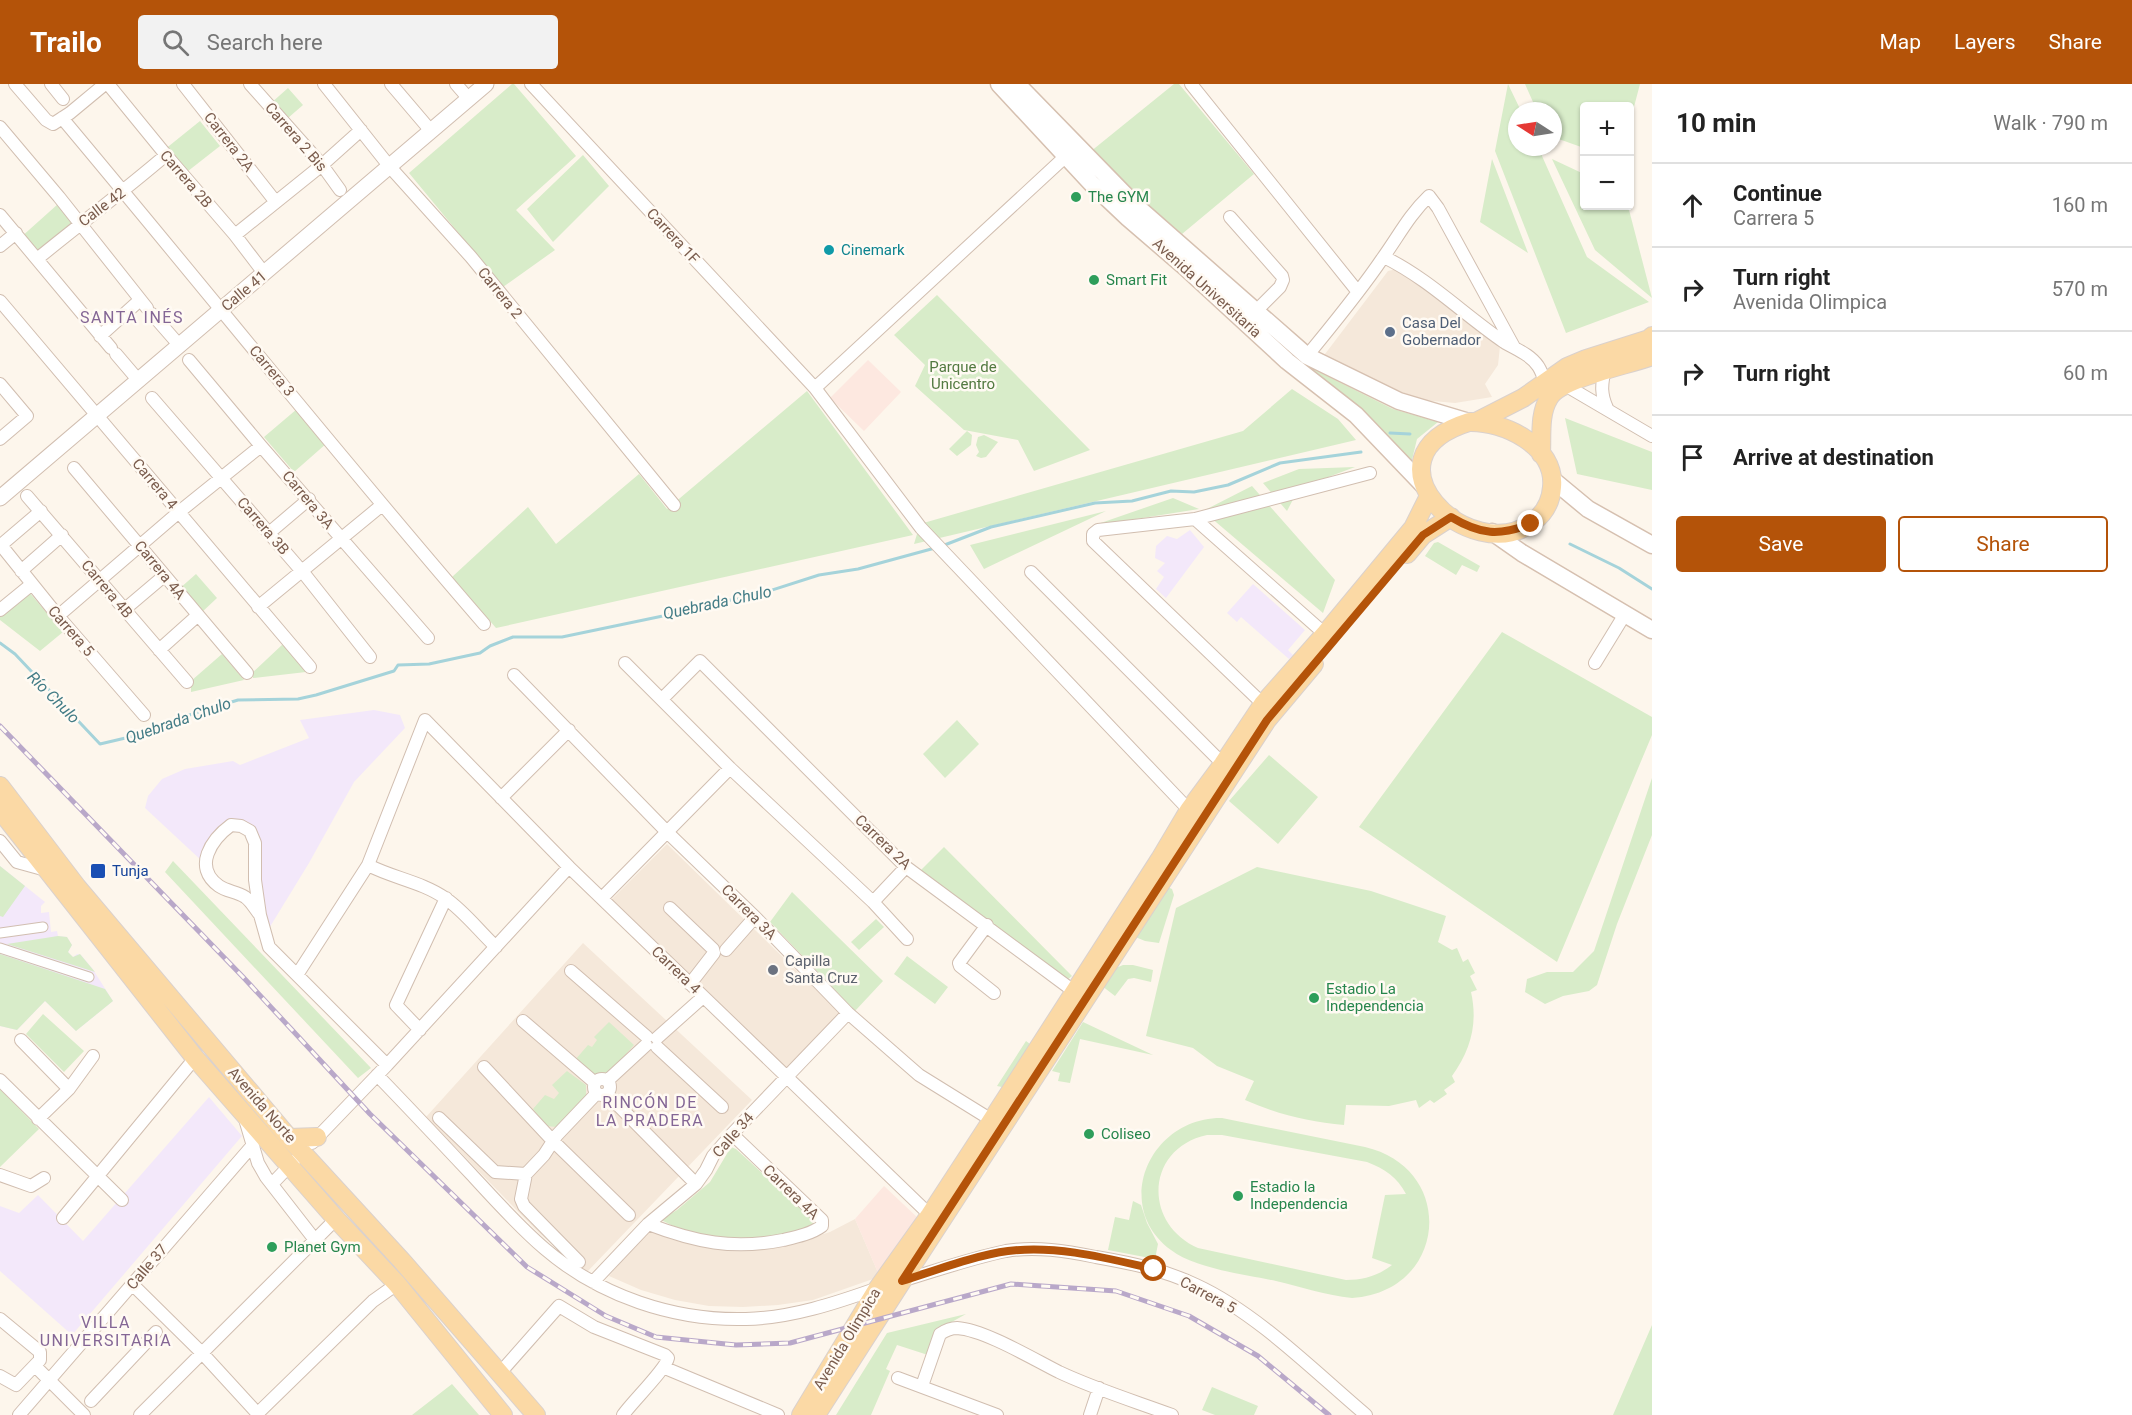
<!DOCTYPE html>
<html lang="en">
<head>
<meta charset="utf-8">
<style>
  :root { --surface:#fff; --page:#f2f2f2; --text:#222; --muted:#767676; --line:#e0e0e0; --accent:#b45309 }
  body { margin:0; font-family:Roboto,sans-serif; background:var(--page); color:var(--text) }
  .controls { position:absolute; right:18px; top:18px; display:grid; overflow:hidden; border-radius:6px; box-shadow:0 2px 4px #0004 }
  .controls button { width:54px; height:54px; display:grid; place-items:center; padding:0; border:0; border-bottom:2px solid var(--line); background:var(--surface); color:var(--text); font:30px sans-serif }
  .compass { position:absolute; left:1508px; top:18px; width:54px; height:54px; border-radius:50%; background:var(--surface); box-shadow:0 2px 4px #0004; rotate:282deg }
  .stop { position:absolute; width:18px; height:18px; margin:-14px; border:4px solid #b45309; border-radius:50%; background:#fff }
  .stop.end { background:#b45309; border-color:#fff; box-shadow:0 2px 6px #0008 }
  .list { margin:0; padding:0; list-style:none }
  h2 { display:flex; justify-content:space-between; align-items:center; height:78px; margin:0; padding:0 24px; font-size:26px }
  h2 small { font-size:20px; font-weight:400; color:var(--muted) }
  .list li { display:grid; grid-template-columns:39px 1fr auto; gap:18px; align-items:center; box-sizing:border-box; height:84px; padding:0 24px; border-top:2px solid var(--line) }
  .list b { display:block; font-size:22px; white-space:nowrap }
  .list p { margin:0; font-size:20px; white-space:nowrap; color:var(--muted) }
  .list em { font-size:20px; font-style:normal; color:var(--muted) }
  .actions { display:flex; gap:12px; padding:18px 24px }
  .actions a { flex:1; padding:14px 0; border:2px solid var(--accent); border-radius:6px; text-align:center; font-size:21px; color:var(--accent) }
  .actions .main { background:var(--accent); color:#fff }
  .icon { flex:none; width:33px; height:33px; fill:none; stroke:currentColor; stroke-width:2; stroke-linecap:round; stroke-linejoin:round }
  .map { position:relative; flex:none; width:1652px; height:1331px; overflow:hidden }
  header { display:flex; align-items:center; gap:36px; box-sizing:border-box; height:84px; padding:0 30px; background:var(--accent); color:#fff }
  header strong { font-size:28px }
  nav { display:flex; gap:33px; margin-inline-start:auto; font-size:21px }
  .search { width:420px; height:54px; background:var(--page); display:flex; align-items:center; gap:15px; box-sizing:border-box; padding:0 21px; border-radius:6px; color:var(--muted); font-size:22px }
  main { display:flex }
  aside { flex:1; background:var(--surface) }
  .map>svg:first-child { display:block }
  .residential { fill:#f5e8da }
  .commercial { fill:#fde8e0 }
  .education { fill:#f3e8fa }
  .green { fill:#d8ecc9; fill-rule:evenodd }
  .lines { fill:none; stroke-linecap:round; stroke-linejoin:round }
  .stream { stroke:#a5d3da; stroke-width:3 }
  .pedestrian-casing { stroke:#d1beb0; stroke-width:11 }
  .minor-casing { stroke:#d1beb0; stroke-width:14 }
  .tertiary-casing { stroke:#d1beb0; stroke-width:17 }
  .secondary-casing { stroke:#d6c0b0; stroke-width:19 }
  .primary-casing { stroke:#dad1cd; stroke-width:20 }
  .pedestrian { stroke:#fff; stroke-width:9 }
  .minor { stroke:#fff; stroke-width:12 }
  .tertiary { stroke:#fff; stroke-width:15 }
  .secondary { stroke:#fff; stroke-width:16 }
  .primary { stroke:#fbd9a5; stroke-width:18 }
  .rail-casing { stroke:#b9a8c9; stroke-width:5 }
  .rail { stroke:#fffaf3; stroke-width:3; stroke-dasharray:9; stroke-linecap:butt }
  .route { stroke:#b45309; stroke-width:8 }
  .leisure-dot { fill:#2e9e5b; stroke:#fffaf3; stroke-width:2 }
  .culture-dot { fill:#0f9aa8; stroke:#fffaf3; stroke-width:2 }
  .service-dot { fill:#5c6f8a; stroke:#fffaf3; stroke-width:2 }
  .transit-dot { fill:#1a4fb4; stroke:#fffaf3; stroke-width:2 }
  .worship-dot { fill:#6b7280; stroke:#fffaf3; stroke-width:2 }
  .labels { text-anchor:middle; stroke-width:5; stroke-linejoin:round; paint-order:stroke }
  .street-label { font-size:15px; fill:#7a5c4d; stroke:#fffaf3 }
  .leisure-label { font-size:15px; fill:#27864d; stroke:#fffaf3; text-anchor:start }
  .culture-label { font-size:15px; fill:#0d838f; stroke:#fffaf3; text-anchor:start }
  .service-label { font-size:15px; fill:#4e5e75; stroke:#fffaf3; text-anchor:start }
  .park-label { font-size:15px; fill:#537a41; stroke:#fffaf3 }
  .transit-label { font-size:15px; fill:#164399; stroke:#fffaf3; text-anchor:start }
  .worship-label { font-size:15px; fill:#5b616d; stroke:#fffaf3; text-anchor:start }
  .neighbourhood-label { font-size:16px; letter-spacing:1.5px; fill:#846695; stroke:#fffaf3 }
  .water-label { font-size:16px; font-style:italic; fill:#437c86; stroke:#fffaf3 }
</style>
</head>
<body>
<header>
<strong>Trailo</strong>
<div class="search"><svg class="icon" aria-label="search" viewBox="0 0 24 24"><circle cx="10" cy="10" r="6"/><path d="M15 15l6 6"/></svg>Search here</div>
<nav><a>Map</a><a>Layers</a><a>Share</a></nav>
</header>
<main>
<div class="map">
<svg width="1652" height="1331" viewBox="0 0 1652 1331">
  <rect width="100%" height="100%" fill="#fdf6ec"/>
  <path class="residential" d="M1401 184 1500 262 1498 281 1485 300 1492 313 1455 319 1421 316 1322 274 1388 187Z
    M667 760 841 930 786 985 611 816Z
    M583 859 752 1016 587 1188 562 1169 539 1149 426 1033Z
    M855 1135 879 1191 873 1195 813 1216 778 1221 743 1223 709 1222 675 1216 641 1206 609 1192 648 1146 673 1156 699 1162 751 1166 804 1156 830 1148Z"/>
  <path class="commercial" d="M868 276 901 308 864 347 830 314Z
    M884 1102 920 1136 879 1191 855 1135Z"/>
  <path class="education" d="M1190 446 1204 463 1166 514 1156 505 1164 493 1157 487 1165 479 1155 474 1156 462 1167 452 1177 455Z
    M1253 500 1305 546 1288 566 1293 571 1289 575 1241 533 1237 538 1227 529Z
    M374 626 400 631 405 644 354 698 309 779 268 846 264 834 259 763 230 737 203 778 145 724 148 712 162 695 185 685 233 677 240 681 309 654 300 636Z
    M0 782 45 818 41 822V829L49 828 51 848 57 847 58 852 67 853 72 861 68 868 73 873 77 870 81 871 92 884 113 917 76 947 45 917 17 946 0 942Z
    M209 1013 242 1052 72 1251 0 1187V1122L19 1129 38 1111 83 1157Z"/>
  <path class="green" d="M512 0H514L576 72 516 126 555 166 503 203 409 89Z
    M1174 0H1179L1254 90 1182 150 1124 101 1090 68Z
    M1508 0 1521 27H1517V63H1538L1587 173 1649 218 1566 249 1495 67Z
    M1525 0H1640L1630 38V22H1584V64L1553 53V27H1537Z
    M288 4 303 21 288 34 270 20Z
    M200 37 220 62 183 91 164 66Z
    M583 71 609 102 553 158 527 125Z
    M1492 75 1528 169 1480 138Z
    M1552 75 1584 90V122H1628L1652 214 1595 166Z
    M58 120 76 141 38 173 20 154Z
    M937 211 1090 366 1034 387 1018 356 964 346 915 302 925 281 894 251Z
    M1311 284 1393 325 1438 338 1417 355 1410 384 1366 329 1312 294 1309 288Z
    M1292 305 1338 335 1356 356 914 460 920 440 1243 347Z
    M807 307 913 451 496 544 452 493 528 423 556 460 639 390 667 425Z
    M297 325 327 359 294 388 264 353Z
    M1565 334 1652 368V406L1577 390Z
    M967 347 972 351 971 361 957 372 949 365Z
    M984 351 998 358 986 373 981 374 976 372 979 368 976 361 978 353Z
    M1355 383 1299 404 1287 427 1263 399 1299 385Z
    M1252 402 1335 496 1323 529 1203 427Z
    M1173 414 1199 425 1092 442Z
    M1106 427 984 485 970 461Z
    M1438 458 1480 482 1477 488 1462 481 1456 491 1425 472 1434 459Z
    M196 490 217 514 200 530 179 505Z
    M29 508 63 548 40 567 0 536V531Z
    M1502 548 1652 633V651L1557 878 1359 743Z
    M283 560 306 588 253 594 252 589Z
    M222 570 244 596 191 608V597Z
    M957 636 979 660 945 694 923 670Z
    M1269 671 1318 713 1278 760 1229 717Z
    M1652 694V751L1617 840 1597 901 1589 907 1563 912 1545 920 1525 908 1527 895 1547 888H1573L1594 867Z
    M944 763 1072 892 1067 896 917 790Z
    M173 777 371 984 358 994 165 788Z
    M0 782 25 802 3 833 0 832Z
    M1257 783 1371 807 1446 832 1438 858 1452 866 1457 864 1463 878 1468 875 1475 889 1470 892 1477 906 1471 908C1478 939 1471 966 1452 992L1455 998 1444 1006 1447 1010 1434 1019 1430 1016 1419 1024 1416 1016 1389 1022 1346 1021 1344 1041C1309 1038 1277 1030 1245 1016L1254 997 1217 982 1193 964 1146 952 1176 824Z
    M1167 803 1172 805 1174 811 1159 859 1145 857 1133 852Z
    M792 808 883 897 855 927 770 838Z
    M876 835 884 843 859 866 851 858Z
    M58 852 67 853 72 861 68 868 73 873 80 870 95 888 7 860Z
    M0 870 105 905 113 917 76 947 45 917 17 946 0 942Z
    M907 872 948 903 935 920 894 890Z
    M1123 881H1133L1153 886 1151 898 1134 894 1128 895 1115 912 1102 902 1116 884Z
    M43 930 84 967 64 988 26 950Z
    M609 938 634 961 606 992H593L575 976 588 961 592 963 597 956 594 953Z
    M1083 938 1153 971 1080 955 1070 999 1058 997 1060 989 1052 987Z
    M1026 957 1034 963 1007 1004 997 1002Z
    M567 987 586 1001V1013L556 1043 547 1042 533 1025 545 1011 554 1015 559 1009 552 1001Z
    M0 1005 39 1045 0 1083Z
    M1222 1034 1365 1063C1458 1085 1447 1208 1352 1214 1326 1211 1301 1203 1276 1197 1244 1190 1196 1185 1171 1166 1111 1122 1150 1033 1222 1034ZM1207 1051H1222L1367 1078C1385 1085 1397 1093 1406 1110L1385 1111 1372 1174 1392 1181C1378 1192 1363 1196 1346 1196L1198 1164C1142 1139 1146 1064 1207 1051Z
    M731 1063 736 1065 812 1135 814 1140C781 1159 723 1158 687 1148 678 1145 670 1140 661 1136L677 1126 710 1098Z
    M1133 1117 1141 1121 1147 1139 1158 1160 1155 1175 1108 1166 1115 1133 1129 1136Z
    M966 1230 950 1239 928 1271 897 1261 886 1285 890 1287 871 1331H836L887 1249Z
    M1652 1241V1331H1613Z
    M452 1300 479 1331H412Z
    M1212 1303 1258 1322 1254 1331H1215L1202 1326Z"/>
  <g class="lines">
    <path class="stream" d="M1390 349 1410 350
      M1570 460 1619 484 1652 505
      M942 462 991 443 1095 419 1132 417 1171 407 1194 408 1228 401 1280 379 1361 368
      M0 559 15 570 100 660 134 652 167 638 238 616 298 615 316 611 394 587 398 581 429 580 480 569 490 562 513 553H562L682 528 706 519 747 514 819 491 858 485 935 464"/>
    <g class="pedestrian-casing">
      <path id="pedestrian" d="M0 849 43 843
        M0 864 89 893"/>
    </g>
    <g class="minor-casing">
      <path id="minor" d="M15 0 46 36 53 40 70 29 105 0
        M51 0 63 15
        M108 0 166 71 235 151 264 189
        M183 0 275 117
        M250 0 322 81 340 106
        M324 0 390 83 471 173 674 421
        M391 0 431 47
        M456 0 469 15
        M531 0 815 304 921 444 1189 726
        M1191 0 1358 208
        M62 34C203 202 340 374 484 540
        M0 43 59 113 147 224
        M0 131 111 264
        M1230 133 1282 192 1283 196 1280 203 1255 228
        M235 151 322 81 361 46
        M0 162 16 149
        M1384 173C1429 195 1463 230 1504 258 1515 265 1530 270 1538 282 1541 286 1543 293 1546 299
        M37 175C80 140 124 107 166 71
        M0 217 310 583
        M152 230 180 262
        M100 252 140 216
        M116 270 139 297
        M1307 272C1333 240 1359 209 1382 175 1398 153 1409 131 1429 112L1438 124 1514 263
        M189 276 261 362 428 554
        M1605 286C1601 301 1601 311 1607 324
        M0 300 27 332 0 355
        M1565 301 1652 352
        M815 304 1066 72
        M152 314 306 492 370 573
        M74 384 247 589
        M27 412 187 598
        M1195 435 1325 550
        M269 449 309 415
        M0 460 58 532 144 631
        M0 462 41 427
        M21 487 62 451
        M1031 488 1223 680
        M258 523 382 421
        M125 525 164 492
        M0 526 32 500
        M58 532 179 428 261 362
        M159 566 197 532
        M625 579 730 684 873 818 907 855
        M1595 579 1625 530
        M514 591 667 748 755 833 848 929 919 991 998 1040
        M662 615 700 577 906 783 1079 911
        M1263 620 1093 457V450L1098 446 1195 435 1370 389
        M501 714 569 646
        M0 757 17 778 46 786
        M368 781C393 794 422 798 445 814 464 827 479 847 496 863
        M602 814 730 684
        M873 818 906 783
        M670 824 713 865 714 869 690 900
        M260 831C255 825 251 817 245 813 237 808 226 807 219 802 192 783 212 755 231 741L241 742 250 747 255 759V796L260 831 269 863 387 981
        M987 841 959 879 960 882 994 909
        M726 866 755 833
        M571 887 647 953
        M297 891 368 781 425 636 569 783 930 1131
        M523 937 594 998
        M420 946 396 921 446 814
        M657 954 703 913
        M21 956 69 1005
        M657 963 722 1023
        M484 983 553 1057 629 1131
        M377 991C409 1024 440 1057 471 1090 495 1116 518 1142 545 1165 600 1212 674 1237 746 1235 791 1234 836 1219 878 1204
        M594 1003a8 8 0 1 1 16 0a8 8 0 1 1-16 0Z
        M0 996 122 1116
        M607 997 646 961
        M607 1010 696 1100
        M439 1034 495 1088 526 1090
        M38 1035 69 1005 93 972
        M245 1035 258 1079 266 1093 315 1156
        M312 1059 387 981 569 783
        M0 1091 31 1102 44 1094
        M272 1100 294 1077
        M63 1134 195 974
        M648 1140C695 1158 733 1166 783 1156 796 1153 811 1150 822 1142V1136L732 1050
        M579 1178 524 1122 521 1115 526 1090 544 1071 557 1051 596 1010
        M901 1197C935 1187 971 1174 1006 1167 1036 1162 1066 1167 1096 1173 1130 1179 1165 1186 1196 1201 1257 1229 1315 1288 1366 1331
        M593 1198 648 1140 696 1100 706 1086 713 1072 732 1050 848 929
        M132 1200 203 1270 258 1330
        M0 1235 40 1268V1276L16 1301 0 1292
        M35 1282 84 1331
        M665 1284 778 1331
        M499 1290 559 1222 594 1243 665 1271 668 1274C666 1285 632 1318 623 1331
        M898 1294 997 1331
        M922 1302 940 1250C946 1246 950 1244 957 1244 985 1246 1033 1275 1059 1288 1095 1305 1134 1317 1172 1331
        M91 1317 156 1248
        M19 1331 252 1062
        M140 1331 336 1135
        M256 1331 373 1217 397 1200
        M1090 1331 1099 1304"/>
    </g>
    <g class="tertiary-casing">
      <path id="tertiary" d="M0 414 486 0"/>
    </g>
    <g class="secondary-casing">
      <path id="secondary" d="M999 0 1091 99 1128 134 1185 183 1287 277 1356 331 1423 401
        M1017 0 1135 121 1307 272 1399 317 1469 338
        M1553 396 1588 425 1652 461
        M1492 448 1522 469 1652 546"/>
    </g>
    <g class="primary-casing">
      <path id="primary" d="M1469 338C1504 337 1556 362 1552 403 1551 418 1545 429 1533 438 1470 486 1356 373 1469 338Z
        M1476 338 1523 314 1567 283 1586 275 1649 255 1652 252
        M1541 370C1542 352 1539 330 1549 314 1560 294 1629 281 1652 272
        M1407 470 1423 451 1451 433
        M0 702 77 803 289 1054 402 1177 536 1331
        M0 726 195 974 336 1135 397 1200 503 1331
        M289 1054 317 1053
        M801 1331 878 1204 930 1131 992 1036 1160 775 1189 726 1223 680 1263 620 1325 550 1413 444 1429 412
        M816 1331 902 1197 1267 636 1314 580"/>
    </g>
    <use href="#pedestrian" class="pedestrian"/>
    <use href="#minor" class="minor"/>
    <use href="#tertiary" class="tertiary"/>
    <use href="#secondary" class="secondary"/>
    <use href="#primary" class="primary"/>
    <g class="rail-casing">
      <path id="rail" d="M0 642 243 893 370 1030 527 1183 606 1232 656 1253 736 1261 790 1259 1011 1200 1116 1207 1189 1232 1258 1272 1329 1331"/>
    </g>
    <use href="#rail" class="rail"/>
  </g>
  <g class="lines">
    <path class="route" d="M1154 1185C1106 1174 1058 1161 1008 1167 976 1171 934 1187 902 1197L1267 636 1423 451 1451 433C1481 451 1499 452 1531 440"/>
  </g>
  <g class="leisure-dot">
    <circle cx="1076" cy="113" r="6"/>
    <circle cx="1094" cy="196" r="6"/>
    <circle cx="1314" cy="914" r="6"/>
    <circle cx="1089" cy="1050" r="6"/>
    <circle cx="1238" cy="1112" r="6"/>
    <circle cx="272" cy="1163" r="6"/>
  </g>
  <circle class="culture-dot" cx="829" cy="166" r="6"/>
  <circle class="service-dot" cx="1390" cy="248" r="6"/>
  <rect class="transit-dot" x="90" y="779" width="16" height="16" rx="3"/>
  <circle class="worship-dot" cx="773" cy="886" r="6"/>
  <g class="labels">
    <g class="street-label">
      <text transform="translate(296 53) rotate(49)" y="5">Carrera 2 Bis</text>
      <text transform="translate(229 58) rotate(52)" y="5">Carrera 2A</text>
      <text transform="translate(186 95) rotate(49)" y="5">Carrera 2B</text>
      <text transform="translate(102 123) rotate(-37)" y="5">Calle 42</text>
      <text transform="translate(673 152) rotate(47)" y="5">Carrera 1F</text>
      <text transform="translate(1207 204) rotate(42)" y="5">Avenida Universitaria</text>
      <text transform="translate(244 207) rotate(-40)" y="5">Calle 41</text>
      <text transform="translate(500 209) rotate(51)" y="5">Carrera 2</text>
      <text transform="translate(272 287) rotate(50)" y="5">Carrera 3</text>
      <text transform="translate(155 400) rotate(50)" y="5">Carrera 4</text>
      <text transform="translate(308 416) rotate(50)" y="5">Carrera 3A</text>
      <text transform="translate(263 442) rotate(49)" y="5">Carrera 3B</text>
      <text transform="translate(160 486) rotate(51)" y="5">Carrera 4A</text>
      <text transform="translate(107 505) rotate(50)" y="5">Carrera 4B</text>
      <text transform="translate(71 547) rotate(49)" y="5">Carrera 5</text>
      <text transform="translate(883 758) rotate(44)" y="5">Carrera 2A</text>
      <text transform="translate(749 828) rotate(45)" y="5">Carrera 3A</text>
      <text transform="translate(676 886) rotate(44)" y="5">Carrera 4</text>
      <text transform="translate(262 1021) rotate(49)" y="5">Avenida Norte</text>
      <text transform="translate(733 1051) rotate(-49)" y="5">Calle 34</text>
      <text transform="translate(791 1108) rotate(44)" y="5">Carrera 4A</text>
      <text transform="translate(147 1183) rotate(-50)" y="5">Calle 37</text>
      <text transform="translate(1208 1211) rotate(28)" y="5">Carrera 5</text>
      <text transform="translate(847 1255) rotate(-59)" y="5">Avenida Olimpica</text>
    </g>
    <g class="leisure-label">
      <text x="1088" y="118">The GYM</text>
      <text x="1106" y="201">Smart Fit</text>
      <text x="1326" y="910">Estadio La<tspan x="1326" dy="17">Independencia</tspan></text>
      <text x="1101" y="1055">Coliseo</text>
      <text x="1250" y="1108">Estadio la<tspan x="1250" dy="17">Independencia</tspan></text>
      <text x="284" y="1168">Planet Gym</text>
    </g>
    <g class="culture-label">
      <text x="841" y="171">Cinemark</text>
    </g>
    <g class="service-label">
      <text x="1402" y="244">Casa Del<tspan x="1402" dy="17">Gobernador</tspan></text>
    </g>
    <g class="park-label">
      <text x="963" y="288">Parque de<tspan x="963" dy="17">Unicentro</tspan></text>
    </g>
    <g class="transit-label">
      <text x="112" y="792">Tunja</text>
    </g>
    <g class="worship-label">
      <text x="785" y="882">Capilla<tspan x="785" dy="17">Santa Cruz</tspan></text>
    </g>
    <g class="neighbourhood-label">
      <text x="132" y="239">SANTA INÉS</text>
      <text x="650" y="1024">RINCÓN DE<tspan x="650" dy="18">LA PRADERA</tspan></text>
      <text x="106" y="1244">VILLA<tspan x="106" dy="18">UNIVERSITARIA</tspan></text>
    </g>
    <g class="water-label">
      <text transform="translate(717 518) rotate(-12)" y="6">Quebrada Chulo</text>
      <text transform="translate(54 613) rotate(45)" y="6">Río Chulo</text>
      <text transform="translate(178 636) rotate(-19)" y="6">Quebrada Chulo</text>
    </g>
  </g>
</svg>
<div class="controls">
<button>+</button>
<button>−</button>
</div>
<svg class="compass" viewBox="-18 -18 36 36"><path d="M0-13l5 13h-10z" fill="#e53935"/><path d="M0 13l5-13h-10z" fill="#767676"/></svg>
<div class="stop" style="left:1154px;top:1185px"></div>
<div class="stop end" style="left:1531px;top:440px"></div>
</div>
<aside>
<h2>10 min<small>Walk · 790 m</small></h2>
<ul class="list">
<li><svg class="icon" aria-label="ahead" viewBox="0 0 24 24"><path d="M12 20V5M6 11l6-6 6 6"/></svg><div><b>Continue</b><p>Carrera 5</p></div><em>160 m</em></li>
<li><svg class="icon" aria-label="right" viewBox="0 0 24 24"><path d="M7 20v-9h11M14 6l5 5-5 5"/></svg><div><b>Turn right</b><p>Avenida Olimpica</p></div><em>570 m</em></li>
<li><svg class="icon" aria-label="right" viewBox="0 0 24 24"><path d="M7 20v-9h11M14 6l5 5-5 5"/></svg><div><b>Turn right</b></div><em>60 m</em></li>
<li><svg class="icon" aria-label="arrive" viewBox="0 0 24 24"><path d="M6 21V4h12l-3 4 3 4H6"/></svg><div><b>Arrive at destination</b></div></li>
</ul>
<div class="actions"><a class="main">Save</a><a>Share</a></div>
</aside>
</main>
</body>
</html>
